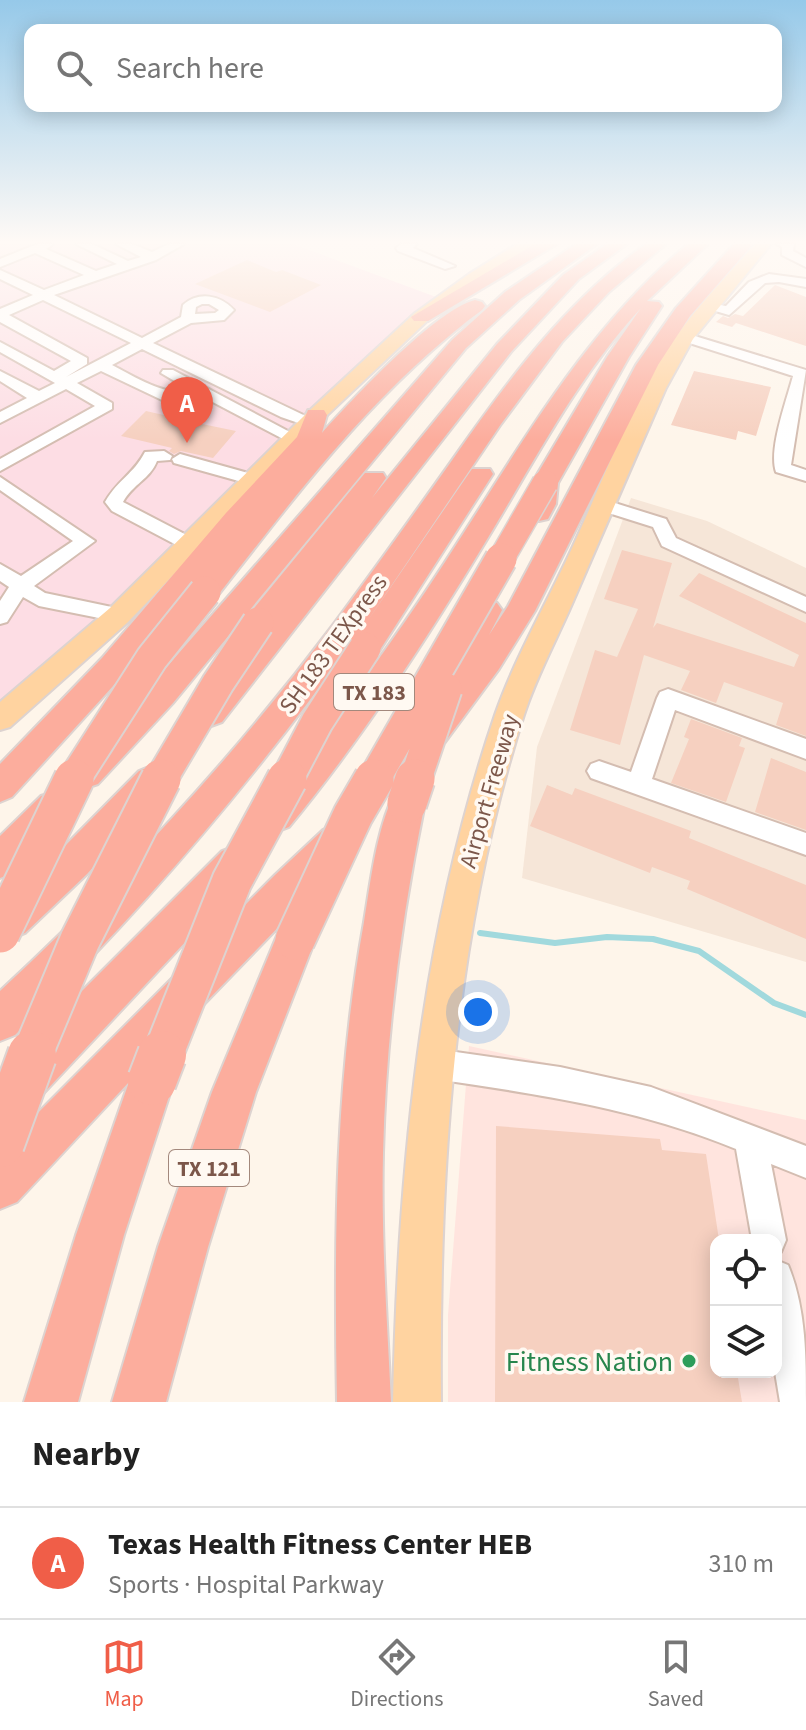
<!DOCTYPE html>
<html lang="en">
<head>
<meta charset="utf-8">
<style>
  :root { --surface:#fff; --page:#f2f2f2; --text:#222; --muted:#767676; --line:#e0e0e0; --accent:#f05e48 }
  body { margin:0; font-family:"Source Sans 3",sans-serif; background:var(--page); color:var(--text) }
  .controls { position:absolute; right:24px; bottom:24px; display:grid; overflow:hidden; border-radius:16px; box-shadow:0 4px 20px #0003 }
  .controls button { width:72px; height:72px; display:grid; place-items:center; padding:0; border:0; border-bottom:2px solid var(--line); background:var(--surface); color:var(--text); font:40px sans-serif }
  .you { position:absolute; left:478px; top:1012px; width:28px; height:28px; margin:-20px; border:6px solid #fff; border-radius:50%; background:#1a73e8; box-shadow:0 0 0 12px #1a73e833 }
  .badge { display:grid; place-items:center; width:52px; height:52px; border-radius:50%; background:var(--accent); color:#fff; font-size:26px; font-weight:700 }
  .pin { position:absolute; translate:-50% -66px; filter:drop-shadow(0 2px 4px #0008) }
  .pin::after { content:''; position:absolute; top:42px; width:28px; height:24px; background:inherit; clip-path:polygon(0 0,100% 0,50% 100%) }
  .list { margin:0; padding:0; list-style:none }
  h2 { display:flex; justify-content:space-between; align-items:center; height:104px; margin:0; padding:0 32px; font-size:34px }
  h2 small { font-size:26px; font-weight:400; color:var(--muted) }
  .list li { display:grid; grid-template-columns:52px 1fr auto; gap:24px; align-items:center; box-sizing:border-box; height:112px; padding:0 32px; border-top:2px solid var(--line) }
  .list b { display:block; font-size:30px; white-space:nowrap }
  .list p { margin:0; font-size:26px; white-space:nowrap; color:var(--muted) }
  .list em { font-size:26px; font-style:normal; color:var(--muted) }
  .icon { flex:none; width:44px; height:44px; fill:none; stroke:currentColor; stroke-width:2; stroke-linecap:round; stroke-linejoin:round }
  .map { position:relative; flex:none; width:806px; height:1402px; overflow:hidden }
  .search { position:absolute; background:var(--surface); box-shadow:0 4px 20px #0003; left:24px; right:24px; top:24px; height:88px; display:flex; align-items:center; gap:20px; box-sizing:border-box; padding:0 28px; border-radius:16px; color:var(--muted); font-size:30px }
  .sheet { height:216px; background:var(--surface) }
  nav { display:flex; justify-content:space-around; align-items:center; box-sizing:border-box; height:112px; border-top:2px solid var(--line); background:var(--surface); font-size:22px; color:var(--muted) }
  nav a { display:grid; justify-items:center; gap:4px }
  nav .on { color:var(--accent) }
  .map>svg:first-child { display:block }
  .residential { fill:#f6e6d8 }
  .commercial { fill:#ffe4de; fill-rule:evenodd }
  .medical { fill:#fddde4 }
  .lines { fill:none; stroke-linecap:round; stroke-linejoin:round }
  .stream { stroke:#a1d9dd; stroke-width:6 }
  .building { fill:#f6d0c0 }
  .minor-casing { stroke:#d4bdb1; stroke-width:4 }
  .major-casing { stroke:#ddd3d0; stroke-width:4 }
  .highway-casing { stroke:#ddd3d0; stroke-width:4 }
  .minor { fill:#fff; fill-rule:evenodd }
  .major { fill:#ffd3a0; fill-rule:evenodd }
  .highway { fill:#fcad9d; fill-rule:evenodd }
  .highway-bridge-far3-casing { stroke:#ddd3d0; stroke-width:28; stroke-linecap:butt }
  .highway-bridge-far2-casing { stroke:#ddd3d0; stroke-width:35; stroke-linecap:butt }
  .highway-bridge-far1-casing { stroke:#ddd3d0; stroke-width:43; stroke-linecap:butt }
  .highway-bridge-casing { stroke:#ddd3d0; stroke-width:52; stroke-linecap:butt }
  .highway-bridge-far3 { stroke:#fcad9d; stroke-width:25 }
  .highway-bridge-far2 { stroke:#fcad9d; stroke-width:31 }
  .highway-bridge-far1 { stroke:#fcad9d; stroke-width:39 }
  .highway-bridge { stroke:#fcad9d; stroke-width:48 }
  .leisure-dot { fill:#2e9e5b; stroke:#fff9f2; stroke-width:3 }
  .labels { text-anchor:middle; stroke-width:7; stroke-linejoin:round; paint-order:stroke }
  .shield { fill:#fff9f2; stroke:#a3887c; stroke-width:2 }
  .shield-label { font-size:22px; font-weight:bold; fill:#7c574a }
  .street-label { font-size:24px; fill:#7c574a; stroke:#fff9f2 }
  .near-leisure-label { font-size:28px; fill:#27864d; stroke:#fff9f2; text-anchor:end }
</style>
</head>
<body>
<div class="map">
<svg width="806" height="1402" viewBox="0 0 806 1402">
  <rect width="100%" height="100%" fill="#fef5ea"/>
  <path class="residential" d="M631 498 707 521 806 568V962L522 878 537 747Z"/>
  <path class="commercial" d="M469 1046 806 1120V1402H448V1315ZM716 1240H776V1372H716Z"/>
  <path class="medical" d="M0 244H293L436 297 398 327 292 426 162 560 0 705Z"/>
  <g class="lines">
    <path class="stream" d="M480 933 555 943 607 937 653 939 699 951 774 1003 806 1015"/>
  </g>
  <path class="building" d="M247 260 276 272 282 270 321 285 270 312 195 284Z
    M775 285 806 297V346L736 323 732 327 716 322 723 316 728 318 735 314 743 316Z
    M694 371 771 387 756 436 738 431 736 440 671 425Z
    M146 411 190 421 199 416 202 424 236 431 213 458 181 451 174 454 169 451 172 448 121 436Z
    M622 550 672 563 653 628 657 623 794 667 799 655 679 596 699 573 806 623V736L776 725 783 703 724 682 716 703 681 690 690 671 644 655 620 745 570 730 595 650 617 657 638 609 604 599Z
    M691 719 742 738 739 746 745 748 726 802 671 783 689 739 684 737Z
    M771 758 806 772V830L755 812Z
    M547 785 572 795 575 788 691 831 689 838 806 885V939L687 889 690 881 652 867 650 873 530 826Z
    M496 1126 660 1139 662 1150 706 1154 719 1240H716V1372H737L742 1402H495Z"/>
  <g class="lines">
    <g class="minor-casing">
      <path id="minor" d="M37 244H53L46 249 96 271 117 264 76 244H92L128 261 141 257 116 244H132L152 252 169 244H184L156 260 54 295 142 338 181 317 183 305C199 291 220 295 234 310L224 320 191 323 153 343 318 422 310 427 281 417 142 349 112 365C139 379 163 395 195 393L161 373 163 370H173L301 438 293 443 287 441 207 399 180 403 162 400 101 371 77 383 112 403V409L0 471V459L95 406 66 389 0 423V412L27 398 0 381V371L39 391 55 383 0 352V342L54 371 71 361 0 322V309L33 295 0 279V270L44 290 84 275 35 253 0 267V259ZM43 300 131 343 66 377 87 364V358L9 315ZM202 304H209L219 310 215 313 195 314 196 307Z
        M401 244H417L413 248 455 266 445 269 398 251 396 248Z
        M777 244H794L793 251 806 258V267L782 255V247Z
        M769 274 806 279V287L779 282 765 283 729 315 702 307 709 303 726 306 749 282Z
        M685 333 806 370 791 465 806 470V481L776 472C768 450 787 399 793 376L680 340 678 337Z
        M164 451 172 456 170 460 157 461C150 479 133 484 123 502L198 541 200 545 198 549H184L112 511 105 502C119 478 133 475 145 452Z
        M180 454 259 476 262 480 253 485 174 463 172 459Z
        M0 477 95 541 34 586 45 593 126 610 129 615 126 620 119 622 39 606 23 597 7 622 0 624V601L9 587 0 581V564L21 576 73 541 0 490Z
        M602 499 666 519 676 538 806 597V612L662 546 653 527 596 509 593 505Z
        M668 689 806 739V759L675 710 652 779 806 833V855L591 778 587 771 591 764 599 761 631 772 657 698 660 692Z
        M435 1049 560 1067 651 1087 806 1146V1178L771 1164 786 1240 781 1252 776 1254V1240H752L736 1149C639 1109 538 1094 435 1079L424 1075 420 1064 424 1053Z
        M776 1260 788 1265C806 1308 806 1356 806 1402H780L775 1372Z"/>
    </g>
    <g class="major-casing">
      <path id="major" d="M517 244H536L427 321 323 419 128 622 10 727 0 730V702L110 608 309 411 415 313 469 274Z
        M755 244H771L693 339 666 388C634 460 603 532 572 604 556 641 536 677 524 715 453 935 439 1172 441 1402H393C398 1171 420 935 495 715 515 657 548 601 573 546 604 479 635 393 678 334 701 302 729 274 755 244Z"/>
    </g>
    <g class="highway-casing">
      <path id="highway" d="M535 244H557L428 321H414L411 317Z
        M576 244H597L519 300 466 348 173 703 98 784 86 788 74 784 69 774 74 764 151 685 452 340 505 292Z
        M607 244H627L579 279 511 352 222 722 211 726 200 722 195 713 200 704 268 624 255 621 250 614 255 607 365 473H383L386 478 372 498 497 344 563 275Z
        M646 244H666L609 292 562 342 501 424 364 626 472 469H490L493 474 376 656 365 659 354 656 350 648 354 640C252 782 140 913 15 1035L0 1041V991C121 879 233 758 333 625 374 570 414 514 453 459 509 379 566 301 646 244Z
        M688 244H708L647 301 659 302 662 306 629 357 558 483 556 504 548 519 539 521 530 519 526 513 532 483 607 357 641 308C579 375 536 458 489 536 428 637 364 736 289 827L276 832 263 827 258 816 263 805C339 719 404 627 465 531 532 427 592 324 688 244Z
        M734 244H753L690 316 658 365 535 611 499 669 445 742 433 746 421 742 416 733 440 699 435 698 430 689 477 603 487 600 497 603 502 610 489 635 508 606 636 365 676 308Z
        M475 300 482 302 485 306 482 310C374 390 297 494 215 599L205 602 195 599 192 590 124 674 12 797 0 802V764L102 658 226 513 297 437 308 410H324L327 415 322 433C351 401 435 310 475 300Z
        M151 766 163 771 168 781 163 791 87 874 25 933 11 939 0 934V904L61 850 139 771Z
        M407 788 419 792 425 803C401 919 386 1035 383 1153 381 1236 387 1319 391 1402H337C334 1240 335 1082 364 922 371 880 376 831 395 792Z
        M54 792 67 796 72 807 67 818 13 873 0 878V836L41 796Z
        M336 826 349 830 354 842 349 854 151 1059 168 1065 174 1081 124 1235 78 1402H24L76 1235 129 1082 17 1202 0 1209V1151L275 875 323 830Z
        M235 846 248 851 254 863 248 875 41 1096 25 1102 9 1096 3 1080 9 1064 222 851Z
        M295 921 309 926 315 940 256 1092 208 1247 166 1402H112L158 1247 212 1092 281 926Z"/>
    </g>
    <use href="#minor" class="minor"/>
    <use href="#major" class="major"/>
    <use href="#highway" class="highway"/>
    <g class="highway-bridge-far3-casing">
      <path id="highway-bridge-far3" d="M500 561 545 483"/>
    </g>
    <g class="highway-bridge-far2-casing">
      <path id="highway-bridge-far2" d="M73 781 152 658 205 592
        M160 781 218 683 258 623
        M286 781 317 722 365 648
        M373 781 501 559
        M415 781 446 689"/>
    </g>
    <g class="highway-bridge-far1-casing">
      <path id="highway-bridge-far1" d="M407 803 415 779
        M0 933 74 779
        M295 940 353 815 374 779
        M31 1057 80 940 161 779
        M162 1057 232 881 287 779"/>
    </g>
    <g class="highway-bridge-casing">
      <path id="highway-bridge" d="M152 1081 162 1055
        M0 1143 32 1055"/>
    </g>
    <use href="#highway-bridge-far3" class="highway-bridge-far3"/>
    <use href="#highway-bridge-far2" class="highway-bridge-far2"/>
    <use href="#highway-bridge-far1" class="highway-bridge-far1"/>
    <use href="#highway-bridge" class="highway-bridge"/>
  </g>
  <linearGradient id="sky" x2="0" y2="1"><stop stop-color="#96c9e9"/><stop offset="0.55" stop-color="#fffaf6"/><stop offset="1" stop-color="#fffaf6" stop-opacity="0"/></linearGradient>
  <rect width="806" height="440" fill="url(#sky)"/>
  <circle class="leisure-dot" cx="689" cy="1361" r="8"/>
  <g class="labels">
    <g class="shield">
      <rect x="334" y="674" width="80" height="36" rx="6"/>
      <rect x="169" y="1150" width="80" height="36" rx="6"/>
    </g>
    <g class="shield-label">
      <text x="374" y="700">TX 183</text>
      <text x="209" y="1176">TX 121</text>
    </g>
    <g class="street-label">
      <text transform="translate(333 644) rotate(-54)" y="8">SH 183 TEXpress</text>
      <text transform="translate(489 791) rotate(-74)" y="8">Airport Freeway</text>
    </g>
    <g class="near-leisure-label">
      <text x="673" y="1371">Fitness Nation</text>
    </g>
  </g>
</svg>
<div class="controls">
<button><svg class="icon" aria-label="locate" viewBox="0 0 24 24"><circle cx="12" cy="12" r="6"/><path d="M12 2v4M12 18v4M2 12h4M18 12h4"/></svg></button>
<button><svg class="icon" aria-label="layers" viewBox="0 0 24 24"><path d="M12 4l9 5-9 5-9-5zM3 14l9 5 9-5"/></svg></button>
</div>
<div class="you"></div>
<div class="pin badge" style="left:187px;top:443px">A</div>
<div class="search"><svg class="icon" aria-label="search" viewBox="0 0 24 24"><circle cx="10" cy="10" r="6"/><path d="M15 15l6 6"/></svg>Search here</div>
</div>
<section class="sheet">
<h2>Nearby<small></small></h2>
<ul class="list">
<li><span class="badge">A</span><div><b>Texas Health Fitness Center HEB</b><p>Sports · Hospital Parkway</p></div><em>310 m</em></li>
</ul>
</section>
<nav>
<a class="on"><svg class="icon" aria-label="map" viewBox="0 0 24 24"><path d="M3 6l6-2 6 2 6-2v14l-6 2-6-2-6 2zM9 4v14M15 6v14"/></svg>Map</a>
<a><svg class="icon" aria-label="directions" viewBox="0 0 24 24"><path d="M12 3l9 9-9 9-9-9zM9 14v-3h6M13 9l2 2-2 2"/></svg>Directions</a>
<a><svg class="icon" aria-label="saved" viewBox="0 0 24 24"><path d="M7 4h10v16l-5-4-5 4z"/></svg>Saved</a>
</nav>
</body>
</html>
